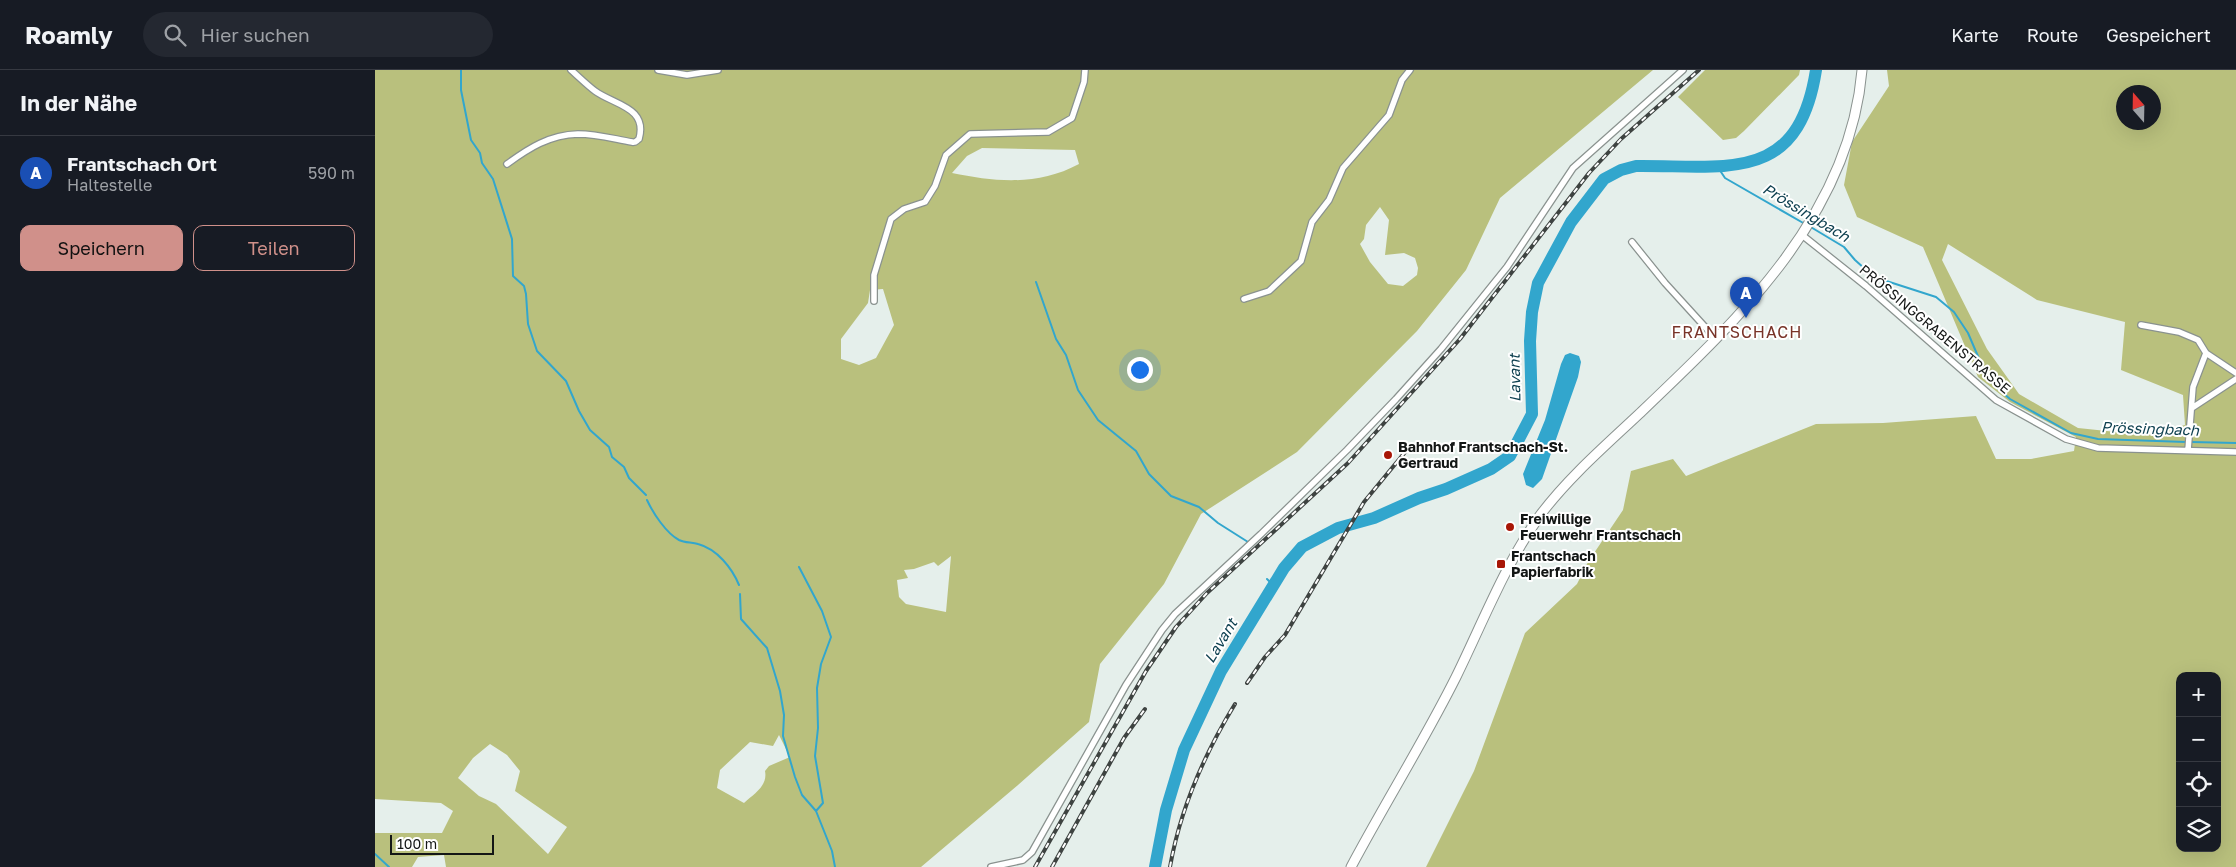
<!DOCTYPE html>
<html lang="de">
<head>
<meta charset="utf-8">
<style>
  :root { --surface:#171b24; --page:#242831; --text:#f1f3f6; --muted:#9ea1a6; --line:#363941; --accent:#d0908a }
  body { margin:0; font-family:"Golos Text",sans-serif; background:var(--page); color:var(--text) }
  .controls { position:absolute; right:15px; bottom:15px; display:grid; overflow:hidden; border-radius:10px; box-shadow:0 5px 20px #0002 }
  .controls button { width:45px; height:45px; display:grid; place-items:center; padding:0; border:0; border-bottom:1px solid var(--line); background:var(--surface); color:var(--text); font:25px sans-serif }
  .compass { position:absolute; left:1741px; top:15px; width:45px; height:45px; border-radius:50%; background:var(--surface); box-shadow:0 5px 20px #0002; rotate:340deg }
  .scale { position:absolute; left:15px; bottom:12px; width:104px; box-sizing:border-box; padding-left:5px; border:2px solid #141716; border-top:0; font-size:14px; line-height:18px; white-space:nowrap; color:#141716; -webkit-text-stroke:4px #fff; paint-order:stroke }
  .you { position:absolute; left:764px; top:299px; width:18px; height:18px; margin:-12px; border:4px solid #fff; border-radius:50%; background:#1a73e8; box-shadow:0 0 0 8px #1a73e833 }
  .badge { display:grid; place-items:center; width:32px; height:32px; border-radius:50%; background:var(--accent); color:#fff; font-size:16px; font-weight:700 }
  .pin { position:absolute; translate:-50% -41px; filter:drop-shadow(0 1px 2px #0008) }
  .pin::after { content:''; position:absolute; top:26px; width:18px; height:15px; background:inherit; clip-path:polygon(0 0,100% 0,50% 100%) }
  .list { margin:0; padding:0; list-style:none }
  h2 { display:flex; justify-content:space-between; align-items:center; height:65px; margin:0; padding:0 20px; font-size:21px }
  h2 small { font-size:16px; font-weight:400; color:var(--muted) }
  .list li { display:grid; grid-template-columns:32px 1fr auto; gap:15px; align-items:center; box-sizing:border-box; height:75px; padding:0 20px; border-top:1px solid var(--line) }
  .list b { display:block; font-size:19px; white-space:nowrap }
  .list p { margin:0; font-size:16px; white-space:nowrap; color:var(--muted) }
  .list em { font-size:16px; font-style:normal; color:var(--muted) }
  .actions { display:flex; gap:10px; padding:15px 20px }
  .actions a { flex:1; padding:11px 0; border:1px solid var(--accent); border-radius:10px; text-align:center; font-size:18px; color:var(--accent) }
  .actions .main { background:var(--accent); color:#111 }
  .icon { flex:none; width:28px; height:28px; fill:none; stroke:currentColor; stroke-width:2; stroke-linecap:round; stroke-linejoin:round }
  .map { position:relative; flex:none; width:1861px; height:797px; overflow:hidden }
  header { display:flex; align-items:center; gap:30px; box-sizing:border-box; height:70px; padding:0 25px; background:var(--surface); border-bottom:1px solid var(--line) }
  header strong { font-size:24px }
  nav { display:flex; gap:28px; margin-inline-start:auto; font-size:18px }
  .search { width:350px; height:45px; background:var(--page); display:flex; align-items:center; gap:12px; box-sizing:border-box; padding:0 18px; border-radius:28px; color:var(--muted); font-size:19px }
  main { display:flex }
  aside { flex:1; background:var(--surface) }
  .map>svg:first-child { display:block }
  .green { fill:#b9c07d; fill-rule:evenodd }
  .water { fill:#32a6cd }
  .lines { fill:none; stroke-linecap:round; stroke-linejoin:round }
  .stream { stroke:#32a6cd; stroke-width:2 }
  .river { stroke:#32a6cd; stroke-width:12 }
  .street-casing { stroke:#8a928f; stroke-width:8 }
  .primary-casing { stroke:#8a928f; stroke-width:11 }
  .street { stroke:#fff; stroke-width:5.5 }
  .primary { stroke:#fff; stroke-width:9 }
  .rail-casing { stroke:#3e4341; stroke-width:4 }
  .rail { stroke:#fff; stroke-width:2; stroke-dasharray:5.5; stroke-linecap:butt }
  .poi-dot { fill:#a81606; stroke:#fff; stroke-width:2 }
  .labels { text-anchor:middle; stroke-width:4; stroke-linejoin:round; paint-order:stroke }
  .street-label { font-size:14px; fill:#141716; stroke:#fff }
  .poi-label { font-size:14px; font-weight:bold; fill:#141716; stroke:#fff; text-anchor:start }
  .water-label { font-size:15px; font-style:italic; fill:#0d3f4f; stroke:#fff }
  .quarter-label { font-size:16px; letter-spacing:1px; fill:#783328; stroke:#fff }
</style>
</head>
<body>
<header>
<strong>Roamly</strong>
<div class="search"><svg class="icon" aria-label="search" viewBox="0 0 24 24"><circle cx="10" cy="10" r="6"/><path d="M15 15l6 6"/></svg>Hier suchen</div>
<nav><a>Karte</a><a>Route</a><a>Gespeichert</a></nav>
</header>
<main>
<aside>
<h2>In der Nähe<small></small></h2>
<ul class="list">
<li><span class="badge" style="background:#1a4fb4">A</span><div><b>Frantschach Ort</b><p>Haltestelle</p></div><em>590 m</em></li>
</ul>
<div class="actions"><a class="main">Speichern</a><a>Teilen</a></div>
</aside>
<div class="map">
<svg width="1861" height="797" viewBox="0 0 1861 797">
  <rect width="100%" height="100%" fill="#e5efeb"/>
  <path class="green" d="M0 0H1278L1125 128 1091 200 1042 261 922 382 826 444 789 514 725 594 714 652 643 715 546 797H71L69 785 43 787 37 797H0V763H67L78 741 66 733 0 729ZM607 78 700 80 704 94C663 116 621 112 577 103L592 86ZM1005 137 1014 150 1010 185 1029 183 1040 188 1043 198 1042 205 1028 216 1013 214 995 192 985 174 989 169 991 155ZM508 219 519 255 501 288 484 295 466 289V269L493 233 495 220ZM576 486 571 542 531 534 524 527 522 510 533 508 529 500 539 499 559 492 563 496ZM404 665 415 687 394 696 390 701C393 716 379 724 369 733L342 718 345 700 375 672 398 676ZM115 674 132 685 145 701 140 721 192 757 173 784 121 734 104 726 83 708 98 688Z
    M1330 0H1425L1424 5 1369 61 1361 68 1348 70 1303 27Z
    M1512 0H1861V797H1051L1099 701 1150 563 1202 514 1213 492 1248 440 1256 401 1298 389 1311 406 1441 354 1508 353 1601 346 1621 389H1656L1699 381 1701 367 1635 332 1603 307 1548 177 1482 147 1469 115 1477 72 1514 16ZM1748 22H1778V52H1748ZM1573 174 1662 230 1750 252 1746 300 1808 325 1810 355 1770 365 1703 358 1644 324 1612 279 1567 190ZM1805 606H1842V778H1805Z"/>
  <path class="water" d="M1195 283 1204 286 1206 292 1203 307 1167 409 1158 418 1151 415 1148 404 1170 350 1186 294 1190 285Z"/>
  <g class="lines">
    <path class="stream" d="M86 0V20L96 70 105 83 107 93 118 109 137 169 138 206 149 216 151 224 153 254 162 281 191 311 204 341 215 360 234 377 237 387 249 397 254 408 271 425
      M1342 96 1350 108 1430 154
      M1434 156 1469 177 1480 190 1499 207 1561 227 1579 242 1593 263 1611 305 1621 317 1635 329 1696 363 1723 369 1811 372
      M661 212 681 269 691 285 703 320 723 350 761 381 774 404 796 426 824 437 843 453 873 472
      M1816 372 1861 373
      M272 430C278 443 291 463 304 470 310 473 317 472 323 474 342 479 357 498 364 515
      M424 497 447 541 456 567 446 594 442 618 443 658 440 686 448 733 441 741
      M892 509 898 515
      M365 524 366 549 392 578 405 621 409 645 408 666 420 707 427 725 441 741 457 781 460 797
      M0 784 14 797"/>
    <path class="river" d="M780 797 791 740 809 680 846 601 909 498 927 477 963 458 999 448 1044 428 1071 419 1116 399 1135 386 1157 344 1155 271 1157 242 1163 213 1196 152 1229 109 1246 100 1261 96C1352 95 1423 115 1441 0"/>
    <g class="street-casing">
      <path id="street" d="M283 0 312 5 343 0
        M132 94C154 78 174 65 203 64 222 64 239 69 257 72 261 73 261 71 264 69 273 37 239 35 220 21 212 15 204 7 196 0
        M1427 165 1491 216 1621 330 1691 369 1723 378 1861 382
        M1257 172 1290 213 1341 269
        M869 229 894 221 926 191 937 152 954 130 968 98 1014 45 1027 10 1035 0
        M499 231V205L516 149 529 139 550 132 560 116 571 85 595 64 673 62 697 48 709 12 710 0
        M1766 255 1804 262 1823 270 1831 283 1818 317 1813 380
        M1831 283 1861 303
        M1817 338 1861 309
        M616 797 648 790 657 782 751 615 787 560 800 544 886 464 972 380 1021 329 1066 279 1132 197 1198 98 1308 0"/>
    </g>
    <g class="primary-casing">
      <path id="primary" d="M976 797C1010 733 1049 671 1081 607 1108 552 1130 494 1166 444 1194 407 1230 376 1264 344 1363 250 1475 145 1487 0"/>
    </g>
    <use href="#street" class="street"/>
    <use href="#primary" class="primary"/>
    <g class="rail-casing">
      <path id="rail" d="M872 613 890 587 910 565 989 432 1031 381
        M660 797 771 601 801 557 832 523 973 393 1085 269 1214 103 1246 69 1324 0
        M677 797 749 668 770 639
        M795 797C805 740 830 683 860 634"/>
    </g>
    <use href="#rail" class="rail"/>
  </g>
  <g class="poi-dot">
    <circle cx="1013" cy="385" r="5"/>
    <circle cx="1135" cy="457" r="5"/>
    <rect x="1121" y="489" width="10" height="10" rx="2.5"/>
  </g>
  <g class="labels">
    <g class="street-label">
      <text transform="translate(1560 259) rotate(40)" y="5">PRÖSSINGGRABENSTRASSE</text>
    </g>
    <g class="poi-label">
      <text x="1023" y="382">Bahnhof Frantschach-St.<tspan x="1023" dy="16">Gertraud</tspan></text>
      <text x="1145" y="454">Freiwillige<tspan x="1145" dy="16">Feuerwehr Frantschach</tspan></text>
      <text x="1136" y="491">Frantschach<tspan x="1136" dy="16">Papierfabrik</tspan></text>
    </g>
    <g class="water-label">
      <text transform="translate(1431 143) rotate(31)" y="5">Prössingbach</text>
      <text transform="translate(1140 308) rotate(-91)" y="5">Lavant</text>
      <text transform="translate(1775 359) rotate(2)" y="5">Prössingbach</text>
      <text transform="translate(846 571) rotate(-59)" y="5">Lavant</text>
    </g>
    <g class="quarter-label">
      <text x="1362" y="268">FRANTSCHACH</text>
    </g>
  </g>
</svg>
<div class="controls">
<button>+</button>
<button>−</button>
<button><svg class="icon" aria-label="locate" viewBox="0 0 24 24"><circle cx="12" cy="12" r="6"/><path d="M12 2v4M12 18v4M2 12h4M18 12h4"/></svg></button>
<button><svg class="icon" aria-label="layers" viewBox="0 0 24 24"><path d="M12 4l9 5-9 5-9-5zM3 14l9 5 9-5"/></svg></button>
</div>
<svg class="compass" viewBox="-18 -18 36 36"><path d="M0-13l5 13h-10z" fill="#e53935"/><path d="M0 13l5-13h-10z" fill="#9ea1a6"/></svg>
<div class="scale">100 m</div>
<div class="you"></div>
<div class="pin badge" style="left:1371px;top:248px;background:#1a4fb4">A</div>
</div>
</main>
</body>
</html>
